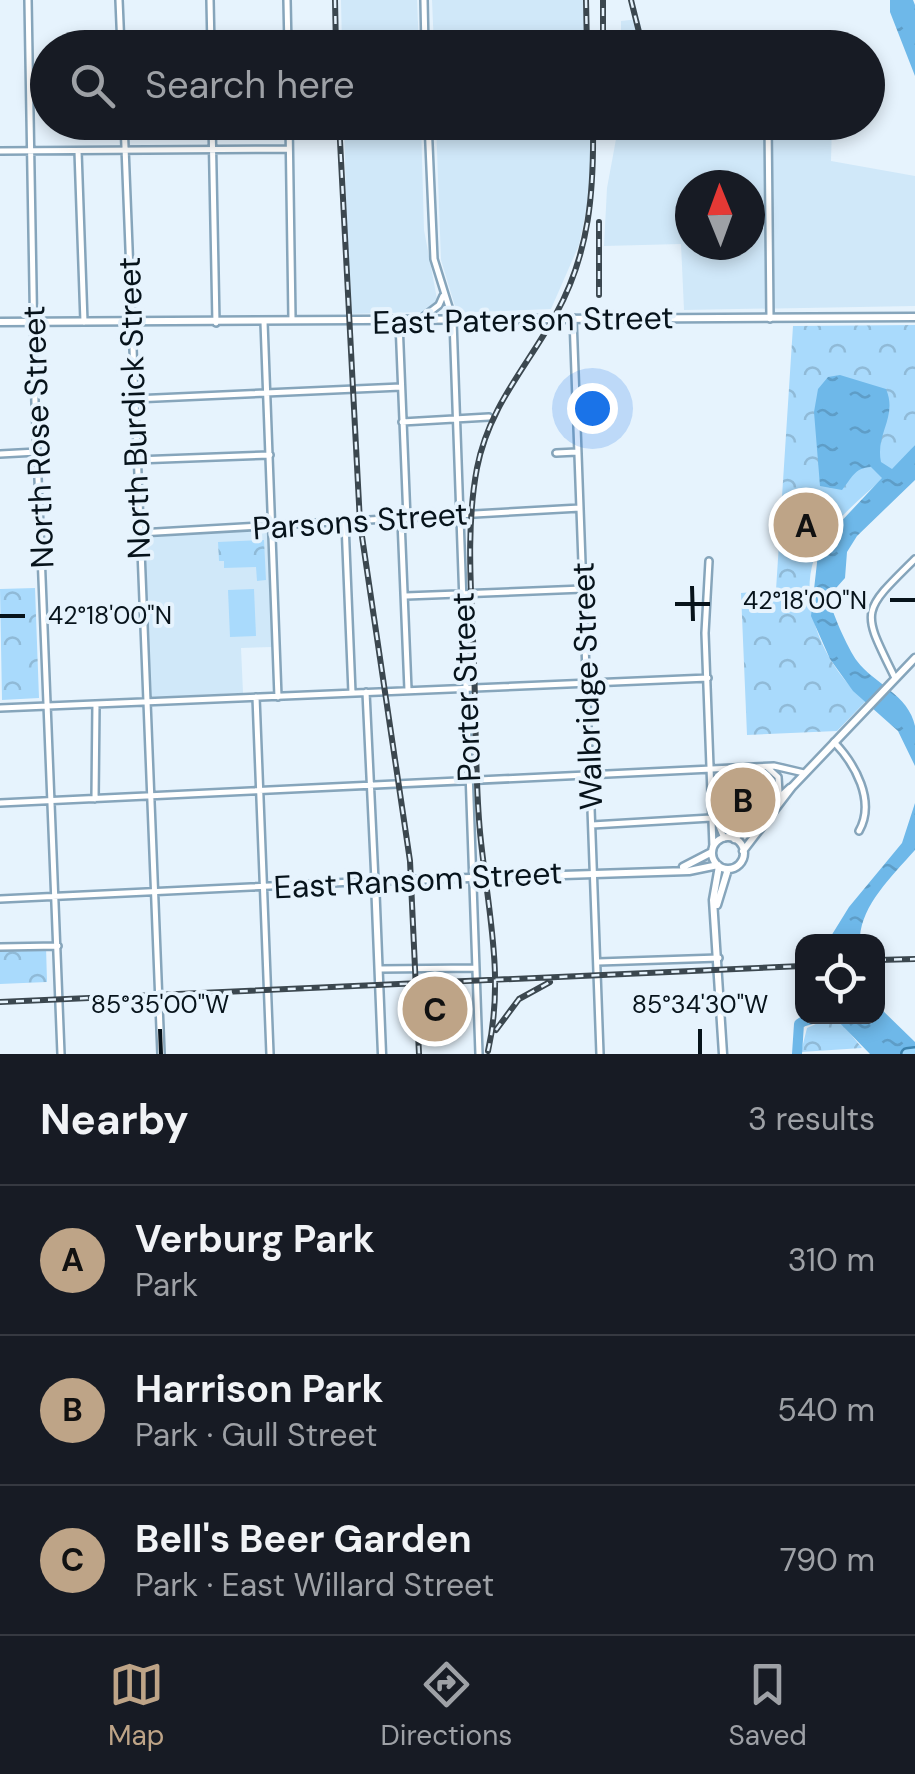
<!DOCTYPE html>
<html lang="en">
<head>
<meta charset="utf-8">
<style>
  :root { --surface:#171b24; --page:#242831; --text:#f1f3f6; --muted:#9ea1a6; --line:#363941; --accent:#bea487 }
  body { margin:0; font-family:"DM Sans",sans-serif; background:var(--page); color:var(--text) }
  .controls { position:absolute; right:30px; bottom:30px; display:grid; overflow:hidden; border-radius:20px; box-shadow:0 5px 15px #0003 }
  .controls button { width:90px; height:90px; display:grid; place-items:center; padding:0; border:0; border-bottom:2px solid var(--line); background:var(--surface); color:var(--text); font:50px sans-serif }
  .compass { position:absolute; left:675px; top:170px; width:90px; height:90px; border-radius:50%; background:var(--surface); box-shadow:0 5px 15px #0003; rotate:359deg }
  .you { position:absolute; left:592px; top:408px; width:35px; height:35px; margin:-25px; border:8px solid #fff; border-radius:50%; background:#1a73e8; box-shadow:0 0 0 15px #1a73e833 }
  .badge { display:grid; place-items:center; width:65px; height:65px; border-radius:50%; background:var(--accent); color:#111; font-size:32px; font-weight:700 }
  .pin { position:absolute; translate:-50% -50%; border:5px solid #fff; box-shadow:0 2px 10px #0006 }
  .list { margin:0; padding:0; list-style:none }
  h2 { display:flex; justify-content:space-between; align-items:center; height:130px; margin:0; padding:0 40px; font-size:42px }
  h2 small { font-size:32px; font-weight:400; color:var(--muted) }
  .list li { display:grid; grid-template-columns:65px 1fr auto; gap:30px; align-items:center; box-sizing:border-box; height:150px; padding:0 40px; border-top:2px solid var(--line) }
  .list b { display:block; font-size:38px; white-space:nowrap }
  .list p { margin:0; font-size:32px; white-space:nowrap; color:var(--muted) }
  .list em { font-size:32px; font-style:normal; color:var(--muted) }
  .icon { flex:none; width:55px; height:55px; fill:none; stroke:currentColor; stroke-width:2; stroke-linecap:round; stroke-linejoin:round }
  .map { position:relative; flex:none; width:915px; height:1054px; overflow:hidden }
  .search { position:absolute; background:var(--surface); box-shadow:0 5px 15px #0003; left:30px; right:30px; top:30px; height:110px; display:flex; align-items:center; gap:25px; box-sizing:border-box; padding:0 35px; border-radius:55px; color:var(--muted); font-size:38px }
  .sheet { height:580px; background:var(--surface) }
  nav { display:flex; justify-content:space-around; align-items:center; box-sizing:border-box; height:140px; border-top:2px solid var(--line); background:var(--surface); font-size:28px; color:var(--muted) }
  nav a { display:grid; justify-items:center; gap:5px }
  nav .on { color:var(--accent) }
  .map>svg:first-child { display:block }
  .built { fill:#d0e8f9; fill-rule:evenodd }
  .park { fill:url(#park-crowns) }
  .garden { fill:url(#garden-furrows) }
  .pitch { fill:#a9dafc }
  .water { fill:url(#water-ripples) }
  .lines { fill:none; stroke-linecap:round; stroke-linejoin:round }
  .river { stroke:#6eb8e9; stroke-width:10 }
  .minor-casing { stroke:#86a5bb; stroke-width:10 }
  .tertiary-casing { stroke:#86a5bb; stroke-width:11 }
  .primary-casing { stroke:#3c82ad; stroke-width:14 }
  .minor { stroke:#fff; stroke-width:5 }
  .tertiary { stroke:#fff; stroke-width:6 }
  .primary { stroke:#9bd7fd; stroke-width:9 }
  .rail-casing { stroke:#3b474f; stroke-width:6 }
  .rail { stroke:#e6f3fd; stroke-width:2.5; stroke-dasharray:8; stroke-linecap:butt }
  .ticks { fill:none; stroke:#07131b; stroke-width:4 }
  .labels { text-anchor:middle; stroke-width:8; stroke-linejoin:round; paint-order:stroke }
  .street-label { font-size:32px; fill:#07131b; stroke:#e6f3fd }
  .ticks-label { font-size:25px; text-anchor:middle; fill:#07131b; stroke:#e6f3fd; stroke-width:8; stroke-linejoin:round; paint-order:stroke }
</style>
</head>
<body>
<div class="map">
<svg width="915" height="1054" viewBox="0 0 915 1054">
  <defs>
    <pattern id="park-crowns" width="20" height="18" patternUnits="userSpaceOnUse" patternTransform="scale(2.5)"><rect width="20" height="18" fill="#a9dafc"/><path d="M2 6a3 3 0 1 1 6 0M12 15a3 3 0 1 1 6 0" fill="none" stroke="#90bad7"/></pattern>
    <pattern id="garden-furrows" width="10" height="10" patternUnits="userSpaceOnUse" patternTransform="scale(2.5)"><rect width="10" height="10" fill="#a9dafc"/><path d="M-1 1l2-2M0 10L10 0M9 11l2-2" fill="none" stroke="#90bad7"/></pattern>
    <pattern id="water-ripples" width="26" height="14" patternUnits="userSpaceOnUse" patternTransform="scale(2.5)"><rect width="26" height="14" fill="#6eb8e9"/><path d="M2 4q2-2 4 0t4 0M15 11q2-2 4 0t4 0" fill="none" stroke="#5e9dc7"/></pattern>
  </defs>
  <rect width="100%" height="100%" fill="#e6f3fd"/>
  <path class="built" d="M341 0H417L419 47H342Z
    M432 0H584L586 47H434Z
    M639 19 646 47H621V21Z
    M344 123H421L424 230 437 299 426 312 349 314Z
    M436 123H590L591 188 579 245 551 309 457 313 441 260Z
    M619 123H832L831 161 915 176V306L684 310 681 244 604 246 607 188ZM690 185H750V245H690Z
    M267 530 272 647 241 648 243 693 151 697 144 536Z"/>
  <path class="park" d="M915 325V445C890 478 852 500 827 534 788 586 820 664 866 701L837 731 747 735 741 593 776 590 793 326Z
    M264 540 266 580 257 581 256 567 224 568V561H219L218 542Z
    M35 588 39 698 2 700 0 589Z
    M769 772 776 778 775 793 738 830 721 829 716 810V775Z
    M46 946 47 982 0 984V947Z
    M831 1017 839 1020 862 1048 801 1052 807 1028Z"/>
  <path class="garden" d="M439 989 440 1002H445L446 1016H453L454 1028 423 1032V990Z"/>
  <path class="pitch" d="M254 589 256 636 230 637 228 590Z"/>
  <path class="water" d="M890 0H913L915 5V76L890 12Z
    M840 375 886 389C898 417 875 434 881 462L892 469 915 445V480L857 536 847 552 845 578 829 596C830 609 848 649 857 661 873 683 909 695 915 726 915 738 915 753 915 766L898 731 853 691 830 659 811 616 819 545 882 478 871 467C854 468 852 478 842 490L820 486 814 412 818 389 828 377Z
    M915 803V850C891 877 862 905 860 937L828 941 849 907 902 843Z
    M802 1006V1016H878V1006L915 1042V1054H870L835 1018 802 1027Z"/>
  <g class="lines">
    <path class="river" d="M797 1054 799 1024 811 1016"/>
    <g class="minor-casing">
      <path id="minor" d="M28 0 35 403 61 1054
        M119 0 121 48
        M210 0 211 48
        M287 0 288 48
        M424 0 425 48
        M124 122 161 1054
        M212 122 216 323
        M289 122 292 319
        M428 122 434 259 453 320 479 1054
        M768 122 770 319
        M0 151 289 149
        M78 151 84 322
        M422 318 439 305 443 296
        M573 318 600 1054
        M264 322 278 697
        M399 322 407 519
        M134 399 401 387
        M402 422 489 417
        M556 453 577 452
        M0 454 37 452
        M136 460 270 455
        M401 520 408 690
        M345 523 352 693
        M139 533 580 508
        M709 561 705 633 713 847
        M406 596 583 589
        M895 678C862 610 859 614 915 559
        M256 697 270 1054
        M0 708 708 678
        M834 742C855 764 876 801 859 831
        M768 768 778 777 779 793
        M95 799 96 704
        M0 803 774 766 804 773
        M713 812 724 838
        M592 825 711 818
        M0 899 375 881 366 692
        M0 947 58 946
        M598 962 719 958
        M380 969 476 968"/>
    </g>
    <g class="tertiary-casing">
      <path id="tertiary" d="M0 322 915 317
        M712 853a16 16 0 1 1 32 0a16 16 0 1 1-32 0Z
        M734 839 790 788
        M743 851 792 787 915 658
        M719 866 713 900 723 1054
        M683 867 712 852
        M717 905 728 869
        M382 1054 375 881 689 871 718 865"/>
    </g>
    <g class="primary-casing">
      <path id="primary" d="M907 1054 915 1053"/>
    </g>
    <use href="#minor" class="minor"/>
    <use href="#tertiary" class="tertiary"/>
    <use href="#primary" class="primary"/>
    <g class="rail-casing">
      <path id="rail" d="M335 0 336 48
        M586 0 587 48
        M631 0 643 48
        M603 48V0
        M339 122 360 523 410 861 419 1054
        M599 295V222
        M878 960 915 959
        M0 1002 802 966
        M496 1030 519 999 550 982
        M488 1051C505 977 487 906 480 832 475 777 476 720 474 665 472 601 465 531 477 468 489 406 527 367 556 314 590 252 594 191 593 122"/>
    </g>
    <use href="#rail" class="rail"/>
  </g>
  <path class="ticks" d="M692 586 693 621M890 600H915M675 604H710M0 616H25M160 1029 161 1054M700 1029V1054"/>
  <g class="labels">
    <g class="street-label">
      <text transform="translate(523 320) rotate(-1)" y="11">East Paterson Street</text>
      <text transform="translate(134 408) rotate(-92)" y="11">North Burdick Street</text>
      <text transform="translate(38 437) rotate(-92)" y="11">North Rose Street</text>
      <text transform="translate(360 521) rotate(-4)" y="11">Parsons Street</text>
      <text transform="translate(587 686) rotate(-92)" y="11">Walbridge Street</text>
      <text transform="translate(466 687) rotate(-92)" y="11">Porter Street</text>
      <text transform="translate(418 880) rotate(-3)" y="11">East Ransom Street</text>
    </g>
  </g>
  <g class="ticks-label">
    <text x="805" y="609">42°18'00"N</text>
    <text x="110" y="624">42°18'00"N</text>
    <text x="160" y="1013">85°35'00"W</text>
    <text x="700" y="1013">85°34'30"W</text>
  </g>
</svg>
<div class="controls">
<button><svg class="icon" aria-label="locate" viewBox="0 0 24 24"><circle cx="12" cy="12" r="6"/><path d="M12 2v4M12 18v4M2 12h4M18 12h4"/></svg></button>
</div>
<svg class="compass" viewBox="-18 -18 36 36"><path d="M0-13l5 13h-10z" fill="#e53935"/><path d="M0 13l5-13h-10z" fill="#9ea1a6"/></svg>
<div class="you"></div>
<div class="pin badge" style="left:806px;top:525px">A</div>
<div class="pin badge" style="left:743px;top:800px">B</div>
<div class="pin badge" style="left:435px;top:1009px">C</div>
<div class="search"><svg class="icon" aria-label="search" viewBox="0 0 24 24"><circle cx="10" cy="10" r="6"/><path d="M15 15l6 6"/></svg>Search here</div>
</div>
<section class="sheet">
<h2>Nearby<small>3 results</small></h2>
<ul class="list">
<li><span class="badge">A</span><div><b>Verburg Park</b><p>Park</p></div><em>310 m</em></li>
<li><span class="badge">B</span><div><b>Harrison Park</b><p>Park · Gull Street</p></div><em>540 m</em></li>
<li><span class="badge">C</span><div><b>Bell's Beer Garden</b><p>Park · East Willard Street</p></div><em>790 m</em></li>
</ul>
</section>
<nav>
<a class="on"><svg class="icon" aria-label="map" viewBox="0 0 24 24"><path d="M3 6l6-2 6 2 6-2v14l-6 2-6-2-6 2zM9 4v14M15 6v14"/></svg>Map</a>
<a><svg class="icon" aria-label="directions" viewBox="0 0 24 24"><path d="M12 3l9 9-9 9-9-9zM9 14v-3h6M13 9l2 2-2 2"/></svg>Directions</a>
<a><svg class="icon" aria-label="saved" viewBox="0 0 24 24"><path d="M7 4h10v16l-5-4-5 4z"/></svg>Saved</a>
</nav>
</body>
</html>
